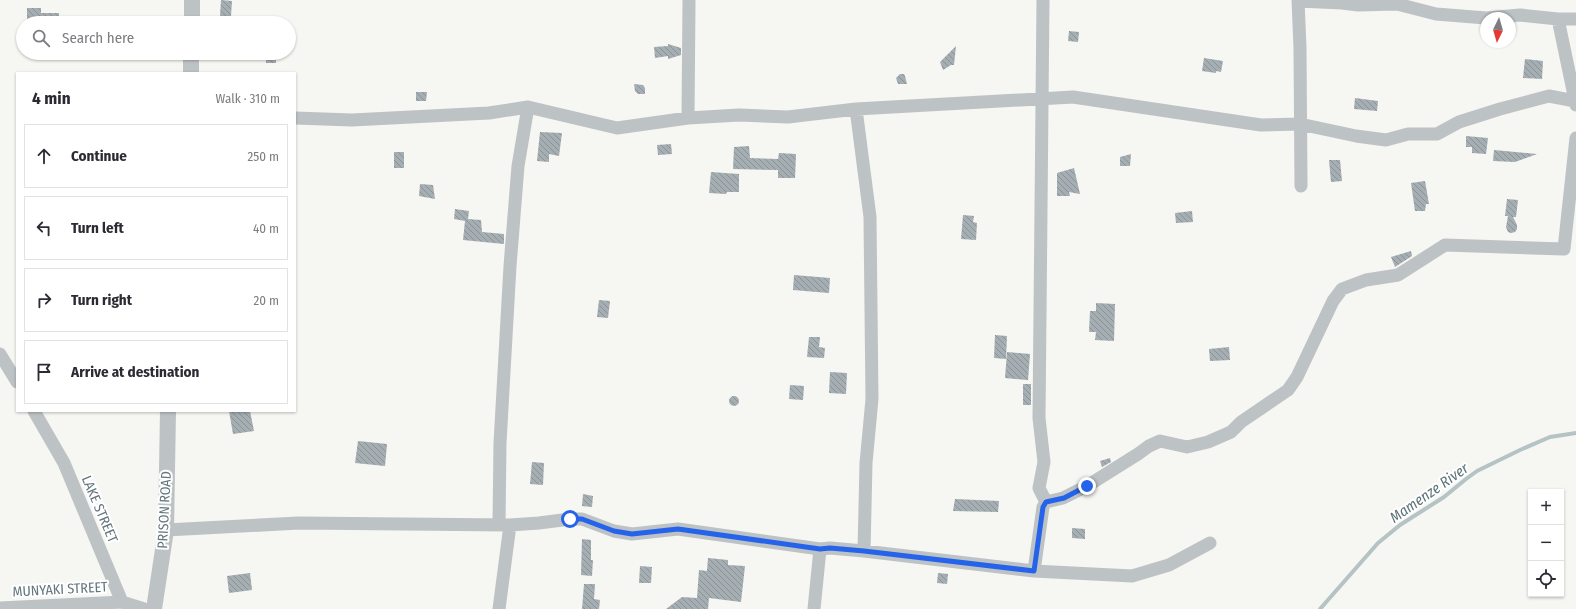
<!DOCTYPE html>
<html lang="en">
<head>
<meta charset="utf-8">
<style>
  :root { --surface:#fff; --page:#f7f7f7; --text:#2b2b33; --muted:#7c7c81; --line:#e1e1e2 }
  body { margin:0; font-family:"Fira Sans Condensed",sans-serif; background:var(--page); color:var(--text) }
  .controls { position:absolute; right:12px; bottom:12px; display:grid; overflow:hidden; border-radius:0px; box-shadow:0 1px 3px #0004 }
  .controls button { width:36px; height:36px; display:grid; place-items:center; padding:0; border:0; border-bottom:1px solid var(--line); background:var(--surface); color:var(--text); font:20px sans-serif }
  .compass { position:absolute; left:1480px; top:12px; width:36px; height:36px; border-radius:50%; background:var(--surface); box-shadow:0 1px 3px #0004; rotate:185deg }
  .stop { position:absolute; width:12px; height:12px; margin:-9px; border:3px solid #2563eb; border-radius:50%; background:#fff }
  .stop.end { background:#2563eb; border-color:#fff; box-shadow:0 1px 4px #0008 }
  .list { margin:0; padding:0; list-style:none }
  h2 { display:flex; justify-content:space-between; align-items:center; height:52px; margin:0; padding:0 16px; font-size:17px }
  h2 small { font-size:13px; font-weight:400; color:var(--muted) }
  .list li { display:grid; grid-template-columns:26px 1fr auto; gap:12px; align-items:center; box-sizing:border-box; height:64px; margin:0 8px 8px; padding:0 8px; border:1px solid var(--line); border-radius:0px }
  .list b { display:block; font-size:15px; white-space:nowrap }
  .list em { font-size:13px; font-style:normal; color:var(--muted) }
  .icon { flex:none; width:22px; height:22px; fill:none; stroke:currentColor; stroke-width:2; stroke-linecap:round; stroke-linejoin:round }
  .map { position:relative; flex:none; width:1576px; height:609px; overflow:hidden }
  .search { position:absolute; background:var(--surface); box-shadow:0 1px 3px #0004; left:16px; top:16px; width:280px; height:44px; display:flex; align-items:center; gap:10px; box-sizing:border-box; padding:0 14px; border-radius:22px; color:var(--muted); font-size:15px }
  .panel { position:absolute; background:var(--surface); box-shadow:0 1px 3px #0004; left:16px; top:72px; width:280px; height:340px; border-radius:0px }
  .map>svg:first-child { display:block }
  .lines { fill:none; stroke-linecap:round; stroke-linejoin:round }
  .stream { stroke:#b5c3c5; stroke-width:4 }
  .building { fill:url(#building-back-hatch) }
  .minor { stroke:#bdc2c4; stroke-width:13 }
  .tertiary { stroke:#bdc2c4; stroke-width:16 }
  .route { stroke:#2563eb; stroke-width:5 }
  .labels { text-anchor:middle; stroke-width:4; stroke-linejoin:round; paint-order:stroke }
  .street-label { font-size:14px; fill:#63757c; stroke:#fff }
  .water-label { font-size:15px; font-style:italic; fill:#5e7478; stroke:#fff }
</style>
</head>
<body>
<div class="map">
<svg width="1576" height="609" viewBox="0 0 1576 609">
  <defs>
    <pattern id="building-back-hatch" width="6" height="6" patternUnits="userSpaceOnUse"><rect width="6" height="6" fill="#a5aeb2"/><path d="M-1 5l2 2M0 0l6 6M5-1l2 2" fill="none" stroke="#8a9296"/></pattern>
  </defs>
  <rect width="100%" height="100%" fill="#f6f6f3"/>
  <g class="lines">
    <path class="stream" d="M1320 609 1378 543 1400 525 1444 497 1466 479 1477 471 1520 450 1550 437 1576 433"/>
  </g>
  <path class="building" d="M221 0 232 1 231 16H220Z
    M27 8H41V13H59V23H27Z
    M1069 31 1079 32 1078 42 1068 41Z
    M668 44 681 48V55L668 59V56L655 58 654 47 668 46Z
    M956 46 954 65H951L943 70 940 62Z
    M266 53H276V63H266Z
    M1204 58 1223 61 1221 72 1216 71V73L1202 71Z
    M1525 59 1543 61 1542 79 1523 78Z
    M900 74H904L905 76 907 84H898L896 78Z
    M634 84 643 85 645 88V94H638L635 91Z
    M416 92H427L426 101H416Z
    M1355 98 1378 101 1377 111 1354 109Z
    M540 132 562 133 559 156 549 154V162L537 161Z
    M1466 136 1488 138 1486 154 1472 153V147H1466Z
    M671 144 672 154 658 155 657 145Z
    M749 146 750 158 778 159 779 153 796 154 795 178H778V170L733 169 734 147Z
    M1494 150 1537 154 1515 162 1493 161Z
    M394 152H404V168H394Z
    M1131 154 1130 166H1120V157Z
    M1329 160H1340L1342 181 1331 182Z
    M1074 168 1080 194 1069 192 1070 196H1057V173Z
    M711 172 739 174V192H727L726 194 709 193Z
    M1425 181 1429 204H1426L1425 211H1415L1411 183Z
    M420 184 433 185 435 199 419 196Z
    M1507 199 1518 200 1516 217H1513L1517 225V229L1515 232 1511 233 1508 232 1506 227 1508 216H1505Z
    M455 209 469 211 468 219 481 220 482 232 504 234V244L463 240 465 221 454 219Z
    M1192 211 1193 222 1176 223 1175 213Z
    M963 215 974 216 973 222 977 223 976 240 961 239Z
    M1411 251 1412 256 1395 267 1391 257Z
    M794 275 830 278 829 293 793 290Z
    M599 300 610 301 608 318 597 317Z
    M1096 303 1115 304 1114 341 1095 340 1096 332H1089L1090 311H1096Z
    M995 335 1007 336 1006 359 994 358Z
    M809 337H820L819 347 825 348 824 358 807 357Z
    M1229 347 1230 360 1210 361 1209 349Z
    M1007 352 1030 354 1028 380 1005 378Z
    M830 372 847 373 846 394 829 393Z
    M1023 384H1031V405H1023Z
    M790 385 804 386 803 400 789 399Z
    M729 401a5 5 0 1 1 10 0a5 5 0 1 1-10 0Z
    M229 411H250L254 431 233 434Z
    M358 441 387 444 385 466 355 463Z
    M1110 458 1111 462 1102 467 1100 461Z
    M532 462 544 463 543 485 530 484Z
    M583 494 593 496 592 507 582 506Z
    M955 499 999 501 998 512 953 511Z
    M1072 528 1085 529V539L1072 538Z
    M582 539 591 540V560H593L592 576 581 575Z
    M708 558 728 560V565L745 566 741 602 709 598 708 609H666L682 597 697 598 699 570 707 571Z
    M640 566 652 567 651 583H639Z
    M250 573 252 590 229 593 227 576Z
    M938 573 948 574 947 584 937 583Z
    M584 584H595L594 599 600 600 599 609H582Z"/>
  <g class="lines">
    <path class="minor" d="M1298 0 1300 48 1301 186
      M1298 1 1342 3 1358 5 1397 4 1436 14 1486 18
      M1487 18 1520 15 1558 19H1576
      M1558 19 1576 105
      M856 109 870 217 872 399 866 463 864 551
      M295 118 352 120 489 113 528 107 617 128 688 118 739 115 788 117 856 109 1073 97 1261 125 1300 124 1356 136 1386 140 1408 134H1437L1459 122 1500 109 1549 96 1575 101
      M688 118 689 0
      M0 354 17 382
      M34 411 64 463 122 602 144 609
      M1046 502 1063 498 1087 486 1138 454 1149 446 1160 441 1187 447 1208 442 1231 432 1241 422 1288 390 1297 377 1333 301 1342 289 1366 280 1398 275 1445 245 1564 249 1576 138
      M499 524 500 443 510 266 518 166 528 107
      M166 530 299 523 510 525 539 523 570 519H582L614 531 632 534 678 529 820 549 830 548 864 551 1034 571 1132 576 1169 565 1210 543
      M1034 571 1043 507 1046 502 1039 488 1044 462 1039 418 1043 0
      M0 608 122 602
      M499 609 510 525
      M814 609 820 549"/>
    <path class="tertiary" d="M192 23V0
      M191 73V53
      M154 609 166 530 168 411"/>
  </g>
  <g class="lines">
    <path class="route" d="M570 519H582L614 531 632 534 678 529 820 549 830 548 864 551 1034 571 1043 507 1046 502 1064 498 1087 486"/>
  </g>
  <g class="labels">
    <g class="street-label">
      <text transform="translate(100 509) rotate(67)" y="5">LAKE STREET</text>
      <text transform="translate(164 510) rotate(-87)" y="5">PRISON ROAD</text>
      <text transform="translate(60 589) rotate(-3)" y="5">MUNYAKI STREET</text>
    </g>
    <g class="water-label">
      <text transform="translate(1429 493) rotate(-35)" y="5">Mamenze River</text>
    </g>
  </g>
</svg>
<div class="controls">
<button>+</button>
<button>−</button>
<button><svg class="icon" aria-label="locate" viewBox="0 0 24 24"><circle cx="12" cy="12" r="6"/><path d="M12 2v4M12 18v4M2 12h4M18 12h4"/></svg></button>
</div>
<svg class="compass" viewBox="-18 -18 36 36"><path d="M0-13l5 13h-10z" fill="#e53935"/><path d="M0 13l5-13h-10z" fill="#7c7c81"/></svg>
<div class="stop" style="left:570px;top:519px"></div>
<div class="stop end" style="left:1087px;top:486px"></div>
<div class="search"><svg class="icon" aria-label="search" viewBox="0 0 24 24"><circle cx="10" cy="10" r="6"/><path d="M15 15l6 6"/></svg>Search here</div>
<section class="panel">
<h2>4 min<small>Walk · 310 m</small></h2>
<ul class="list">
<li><svg class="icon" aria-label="ahead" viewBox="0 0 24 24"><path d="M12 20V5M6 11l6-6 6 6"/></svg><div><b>Continue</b></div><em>250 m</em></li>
<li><svg class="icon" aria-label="left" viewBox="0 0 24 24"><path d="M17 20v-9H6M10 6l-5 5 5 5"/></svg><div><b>Turn left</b></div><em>40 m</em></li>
<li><svg class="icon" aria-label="right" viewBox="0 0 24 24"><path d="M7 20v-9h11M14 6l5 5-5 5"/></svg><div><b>Turn right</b></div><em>20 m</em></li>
<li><svg class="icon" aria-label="arrive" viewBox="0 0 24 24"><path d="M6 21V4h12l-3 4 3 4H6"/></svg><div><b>Arrive at destination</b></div></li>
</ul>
</section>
</div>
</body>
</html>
